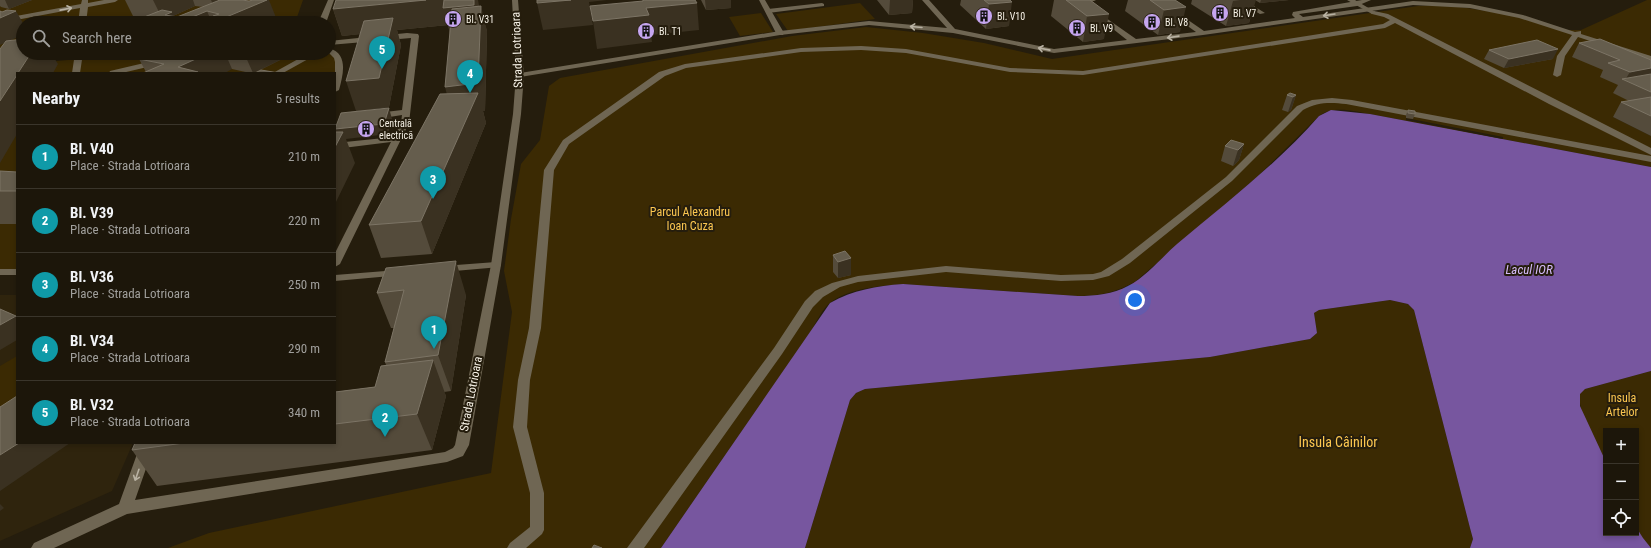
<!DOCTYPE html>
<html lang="en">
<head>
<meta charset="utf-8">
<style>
  :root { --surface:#1c160a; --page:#292318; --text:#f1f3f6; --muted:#a09f9c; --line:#3a352b; --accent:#7c3aed }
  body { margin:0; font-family:"Roboto Condensed",sans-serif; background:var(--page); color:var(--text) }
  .controls { position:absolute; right:12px; bottom:12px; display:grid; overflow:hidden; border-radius:0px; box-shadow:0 2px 6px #0003 }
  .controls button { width:36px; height:36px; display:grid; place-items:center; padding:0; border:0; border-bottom:1px solid var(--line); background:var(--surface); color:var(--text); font:20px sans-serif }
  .you { position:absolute; left:1135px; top:300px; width:14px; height:14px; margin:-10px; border:3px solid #fff; border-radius:50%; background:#1a73e8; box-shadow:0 0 0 6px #1a73e833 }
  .badge { display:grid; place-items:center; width:26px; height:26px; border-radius:50%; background:var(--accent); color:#fff; font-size:13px; font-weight:700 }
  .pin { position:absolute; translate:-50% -33px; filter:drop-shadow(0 1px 2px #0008) }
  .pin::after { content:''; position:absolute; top:21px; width:14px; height:12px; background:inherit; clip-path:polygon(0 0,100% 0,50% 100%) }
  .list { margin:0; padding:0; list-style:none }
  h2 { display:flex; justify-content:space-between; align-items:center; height:52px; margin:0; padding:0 16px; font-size:17px }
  h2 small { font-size:13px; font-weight:400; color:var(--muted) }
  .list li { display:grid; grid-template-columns:26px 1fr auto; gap:12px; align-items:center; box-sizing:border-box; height:64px; padding:0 16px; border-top:1px solid var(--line) }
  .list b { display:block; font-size:15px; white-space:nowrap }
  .list p { margin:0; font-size:13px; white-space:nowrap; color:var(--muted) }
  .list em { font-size:13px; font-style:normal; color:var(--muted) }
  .icon { flex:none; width:22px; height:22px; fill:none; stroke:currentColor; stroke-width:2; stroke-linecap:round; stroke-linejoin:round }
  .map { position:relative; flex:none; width:1651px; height:548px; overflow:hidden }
  .search { position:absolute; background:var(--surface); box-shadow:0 2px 6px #0003; left:16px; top:16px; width:320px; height:44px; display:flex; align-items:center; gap:10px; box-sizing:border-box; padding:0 14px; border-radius:22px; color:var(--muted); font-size:15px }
  .panel { position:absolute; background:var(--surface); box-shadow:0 2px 6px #0003; left:16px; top:72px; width:320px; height:372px; border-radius:0px }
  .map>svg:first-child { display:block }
  .built { fill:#2f240d }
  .green { fill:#3b2a03 }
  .water { fill:#77569f }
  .pier { fill:#251d0d }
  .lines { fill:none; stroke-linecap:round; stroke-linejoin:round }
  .service { fill:#6f6653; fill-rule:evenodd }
  .pedestrian { fill:#6f6653; fill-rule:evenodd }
  .minor { fill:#6f6653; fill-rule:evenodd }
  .wall { fill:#544b3b; fill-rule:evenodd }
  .shaded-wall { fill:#3a3121 }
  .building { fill:#655d4d; stroke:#7c7465 }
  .oneway { stroke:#b9b2a3 }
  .labels { text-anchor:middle; stroke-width:4; stroke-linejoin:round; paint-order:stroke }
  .far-poi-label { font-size:10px; fill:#f5f0e5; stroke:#251d0d; text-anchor:start }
  .street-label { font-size:12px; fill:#f5f0e5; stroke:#251d0d }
  .park-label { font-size:12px; fill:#fcc750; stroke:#251d0d }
  .water-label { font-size:13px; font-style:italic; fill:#d4bbf8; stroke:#251d0d }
  .near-park-label { font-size:14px; fill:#fcc750; stroke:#251d0d }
</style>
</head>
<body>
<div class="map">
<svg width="1651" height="548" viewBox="0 0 1651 548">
  <rect width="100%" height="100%" fill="#251d0d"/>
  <path class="built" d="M0 295H17V443H133L112 491 0 541Z"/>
  <path class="green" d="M0 0H303L295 23H23V53L46 62 78 59 79 53H329L337 55 335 73H17V272H0Z
    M1647 0H1651L1650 111 1613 117 1651 136V167L1370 114C1354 111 1333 105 1319 116L1257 177 1136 281C1118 292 1099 296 1078 296L903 284C879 286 851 288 831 302 822 309 817 321 811 331L661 548H168L209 533 491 473 512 312 504 271 511 219 521 164 540 140 549 86 560 78 792 36 866 27 923 33 984 43 1052 59 1418 6 1443 5 1467 8 1511 15 1559 30H1581Z
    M860 3 875 19 788 31 776 14Z
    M761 13 773 32 740 36 729 17Z
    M1390 300 1408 304 1414 310 1470 528 1473 539 1470 548H805L850 400 856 393 865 389 1210 357 1310 339 1317 333 1314 313 1319 310Z
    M17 356V406L0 417V366Z
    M1651 371V548L1642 538 1636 527V431H1606V462C1597 443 1579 416 1579 394L1585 389Z"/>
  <path class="water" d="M1331 110 1370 114 1651 167V371L1585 389 1580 394V406L1606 462V533H1636V527L1643 538 1651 548H1470L1473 539 1470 528 1414 310 1408 304 1390 300 1319 310 1314 313 1317 333 1310 339 1210 357 865 389 856 393 850 400 805 548H661L830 303C853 290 876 286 903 284L1078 296C1095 296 1113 294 1128 286 1147 276 1161 258 1177 244 1226 203 1277 164 1319 116Z"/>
  <path class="pier" d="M1406 118 1503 137V139L1406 120Z"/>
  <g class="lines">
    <path class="service" d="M922 0H929L955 29 1054 49 1127 40 1094 14 1093 13 1096 11 1136 39 1196 32 1151 0H1159L1204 31 1295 18 1292 15 1293 12 1362 0H1371L1357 6 1299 14 1303 17 1413 1 1470 4 1523 15 1575 32 1581 31V34L1651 56V61L1578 37 1565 56 1561 75 1557 77 1553 75 1557 56 1572 35 1519 18 1470 8 1413 5 1203 35 1054 53 953 33 869 25 780 35 520 77 516 75 520 73 780 31 869 21 947 28Z
      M1236 0H1244L1265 13 1260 14Z
      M822 3 824 4V6L768 13 765 11 768 9Z
      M407 33 418 34 419 36 409 123 340 264 335 267V253L391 142 335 149V143L394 137 401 123 402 115 377 119 373 116 377 113 402 110 411 38 329 45V41Z
      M496 262 500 263 501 265 500 267 443 272 438 269 443 266Z
      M398 270 403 273 402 275 335 281V275Z"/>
    <path class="pedestrian" d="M1374 11 1388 14 1651 148V155L1549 104 1395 23 1385 28 1083 75 1010 72 906 53 861 50 801 52 686 68 665 76 569 144 554 170 541 328 530 380 527 427 544 493V530L542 534 526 548H507L510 543 530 527V493L513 427 518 380 529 328 544 170 563 140 659 72 685 64 801 48 861 46 906 49 1010 68 1083 71 1383 24 1390 20 1384 17 1372 14 1371 13Z
      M1332 98 1352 100 1651 156V162L1346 104C1330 102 1317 102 1303 110L1232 181 1130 263 1109 276 1093 280 1061 281 946 272 858 282 840 287 823 297 813 307 782 354 644 548H627L774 348 805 301 815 291 832 283 858 276 946 266 1061 275 1093 274 1101 272 1122 259 1226 177 1297 106 1312 100Z"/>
    <path class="minor" d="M82 0H88V3L104 0H118L115 2 88 7 86 23H78L80 8 0 23V19L81 4Z
      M328 0H334L326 23H318Z
      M512 0H518L524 75 521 114 501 265 469 445 463 456 447 462 127 514 54 548H31L34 543 119 504 141 443H155L135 500 445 452 453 448 455 445 491 265 513 114 516 75Z
      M759 0H765L784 33 783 35H777Z
      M1059 0H1096C1090 4 1064 4 1059 0Z
      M1347 0H1355L1377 13 1372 14Z
      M329 48C349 54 343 75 339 90L335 92V62L334 58 329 53Z
      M75 53H83L80 73H72Z
      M309 53H319L283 73H273Z
      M157 60H160V64L122 73H109L110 71Z
      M0 269H17V275H0Z"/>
  </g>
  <path class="wall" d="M0 0H32L9 9 1 7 0 6Z
    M125 0H244L277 20 271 23H129L143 18 133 16ZM195 6 203 7 177 17H174L173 16Z
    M701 0H731V8L706 10Z
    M877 0H913L912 13 889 15Z
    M961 0H1010L1009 26 986 29 960 5Z
    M1054 0H1090L1104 39 1083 42 1051 16Z
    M1128 0H1175L1180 32 1158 35 1125 11Z
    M1192 0H1289L1260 3 1255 0 1249 23 1226 26 1191 4Z
    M479 6 487 31 485 111H483L486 123 432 254 381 258 369 225 447 94 450 33 448 25 397 30 401 45 389 107 356 111 360 34 342 36 333 9Z
    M1579 43 1651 60V136L1613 117 1621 102 1629 101 1613 93 1618 85 1600 77 1603 70 1572 57Z
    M1489 50 1553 59 1504 68 1484 59Z
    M124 53H139L134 55Z
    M146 53H287L288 56 254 73H250L232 69 146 72 139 59 147 55Z
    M1287 95H1296L1291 110 1288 112 1282 110Z
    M1408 110 1415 114 1413 119 1406 118V115Z
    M1244 144 1239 160 1233 166 1221 161 1225 146Z
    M0 171 17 172V224H0Z
    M833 255 851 275 838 278 833 272Z
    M386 268 466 295 451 391 444 392 446 396 432 450 157 486 132 450 135 443H335V392L375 387 386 365 385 362 394 328H391L377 293Z"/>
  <path class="shaded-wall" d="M5 0H32L9 9Z
    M153 0H193L195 6 173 16 177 23 163 20Z
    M211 0H234L215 9Z
    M238 0H244L248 8 267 0H269L277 20 271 23H226L224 18Z
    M426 0H478L480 11 481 6 487 31 485 111H483L486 123 432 254 421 221 452 115 445 87 450 35 448 25 397 30 401 45 389 107 356 111 346 81 390 31 342 36 333 9Z
    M570 0H607L589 2 593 25 543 30 537 3Z
    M705 0H731V8L706 10Z
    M890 0H913L912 13 889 15Z
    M1240 0H1256L1249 23 1226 26 1233 1Z
    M1261 0H1289L1260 3Z
    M1012 2 1009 26 986 29 989 4Z
    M697 3 699 30 651 35 652 42 597 49 593 21 646 8Z
    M1186 7 1180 32 1158 35 1164 10Z
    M16 11 23 23V35L0 45V16Z
    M207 11 212 23H178Z
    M1109 14 1104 39 1083 42 1087 16Z
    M1558 49 1553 59 1504 68 1509 59Z
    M31 53H51L58 64 53 73H18Z
    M133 53H139L134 55Z
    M209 53H225L232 69 225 73H181L178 67Z
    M244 53H287L288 56 254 73H253Z
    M1651 68V80H1625L1630 72Z
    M17 75V134L0 163V101Z
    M1296 95 1291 110 1288 112 1293 97Z
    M389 108 392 119 388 134 346 139 355 163 335 204V147L339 139 335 129Z
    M1244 144 1239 160 1233 166 1238 150Z
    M851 258V275L838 278V262Z
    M456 261 466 295 451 391 438 355Z
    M16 316 17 318V340L0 350V325Z
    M433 360 446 396 432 450 417 414Z
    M19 443H70L0 491V455Z
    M0 504 4 508 0 511Z"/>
  <path class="building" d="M220 0H242L249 1 253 0H267L224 18 213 16 219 14 207 11 178 23H129L162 10 172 12 165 15 177 17Z
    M336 0H426L333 9Z
    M444 0H474V5L443 8Z
    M537 0H571L537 3Z
    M643 0H695L697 3 646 8 649 15 593 21 590 6 643 1Z
    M984 0H1010L1012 2 989 4Z
    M1066 0H1090L1109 14 1087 16Z
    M1150 0H1175L1186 7 1164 10Z
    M481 6 478 83 445 87 452 9Z
    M7 10 16 11 0 18V11L2 12Z
    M393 18 379 78 346 81 364 21Z
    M23 39V53H31L18 73H17V75L0 101V49L6 41Z
    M1600 39 1651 60V68L1630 72 1608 63 1620 60 1579 43Z
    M1537 40 1558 49 1509 59 1489 50Z
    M152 53H209L178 67 198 72 195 73H143L164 64 139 59Z
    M261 70 279 73H255Z
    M1651 74V92L1622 79Z
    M478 93 421 221 369 225 440 94Z
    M1290 93 1296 95 1293 97 1287 95Z
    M1651 97V116L1621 102Z
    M389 108 384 124 335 129 341 113Z
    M1408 110 1415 111V114L1408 113Z
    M335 132H343L335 147Z
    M1231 140 1244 144 1238 150 1225 146Z
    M0 171 17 172V191H0Z
    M845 251 851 258 838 262 833 255Z
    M456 261 438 355 385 362 404 290 377 293 386 268Z
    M0 309 16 316 0 325Z
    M433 360 417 414 335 424V392L375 387 381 366Z
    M17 396V443H19L0 455V407Z
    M135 443H184L132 450Z
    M594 545 602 548H592Z"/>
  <defs><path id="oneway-shaft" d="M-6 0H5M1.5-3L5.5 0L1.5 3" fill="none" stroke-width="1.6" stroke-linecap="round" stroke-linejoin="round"/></defs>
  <g class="oneway">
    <use href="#oneway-shaft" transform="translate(66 9) rotate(-11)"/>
    <use href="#oneway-shaft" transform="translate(1329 15) rotate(171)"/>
    <use href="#oneway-shaft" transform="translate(916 27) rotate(-175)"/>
    <use href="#oneway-shaft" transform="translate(1173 37) rotate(172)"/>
    <use href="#oneway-shaft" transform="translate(1044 49) rotate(-169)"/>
    <use href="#oneway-shaft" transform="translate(137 475) rotate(109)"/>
  </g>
  <defs>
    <g id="building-disc" transform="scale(0.9)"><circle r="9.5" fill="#c6a6f0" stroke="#251d0d"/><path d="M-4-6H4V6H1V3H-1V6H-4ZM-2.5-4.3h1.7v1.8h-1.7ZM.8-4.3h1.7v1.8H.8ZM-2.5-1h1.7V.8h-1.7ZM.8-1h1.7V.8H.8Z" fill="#111"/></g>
  </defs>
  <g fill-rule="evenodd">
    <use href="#building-disc" x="1220" y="13"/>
    <use href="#building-disc" x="984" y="16"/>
    <use href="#building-disc" x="453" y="19"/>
    <use href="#building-disc" x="1152" y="22"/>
    <use href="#building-disc" x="1077" y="28"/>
    <use href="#building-disc" x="646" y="31"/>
    <use href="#building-disc" x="366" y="129"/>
  </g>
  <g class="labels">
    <g class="far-poi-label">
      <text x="1233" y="17">Bl. V7</text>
      <text x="997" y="20">Bl. V10</text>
      <text x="466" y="23">Bl. V31</text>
      <text x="1165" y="26">Bl. V8</text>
      <text x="1090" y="32">Bl. V9</text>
      <text x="659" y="35">Bl. T1</text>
      <text x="379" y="127">Centrală<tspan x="379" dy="12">electrică</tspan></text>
    </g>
    <g class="street-label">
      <text transform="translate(517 50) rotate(-92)" y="4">Strada Lotrioara</text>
      <text transform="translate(471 394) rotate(-79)" y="4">Strada Lotrioara</text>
    </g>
    <g class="park-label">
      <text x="690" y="216">Parcul Alexandru<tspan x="690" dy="14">Ioan Cuza</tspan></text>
      <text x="1622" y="402">Insula<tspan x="1622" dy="14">Artelor</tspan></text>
    </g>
    <g class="water-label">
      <text x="1529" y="274">Lacul IOR</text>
    </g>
    <g class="near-park-label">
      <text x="1338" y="447">Insula Câinilor</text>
    </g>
  </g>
</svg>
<div class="controls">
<button>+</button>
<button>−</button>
<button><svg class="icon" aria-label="locate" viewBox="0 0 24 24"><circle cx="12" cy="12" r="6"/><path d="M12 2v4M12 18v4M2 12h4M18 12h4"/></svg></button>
</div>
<div class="you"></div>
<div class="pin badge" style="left:434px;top:349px;background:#0f9aa8">1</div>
<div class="pin badge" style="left:385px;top:437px;background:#0f9aa8">2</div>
<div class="pin badge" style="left:433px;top:199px;background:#0f9aa8">3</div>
<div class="pin badge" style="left:470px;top:93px;background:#0f9aa8">4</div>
<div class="pin badge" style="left:382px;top:69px;background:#0f9aa8">5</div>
<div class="search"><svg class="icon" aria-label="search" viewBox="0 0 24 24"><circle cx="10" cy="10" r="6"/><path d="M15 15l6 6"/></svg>Search here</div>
<section class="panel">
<h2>Nearby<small>5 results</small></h2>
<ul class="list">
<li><span class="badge" style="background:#0f9aa8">1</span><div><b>Bl. V40</b><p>Place · Strada Lotrioara</p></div><em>210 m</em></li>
<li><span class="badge" style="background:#0f9aa8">2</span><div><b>Bl. V39</b><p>Place · Strada Lotrioara</p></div><em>220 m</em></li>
<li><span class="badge" style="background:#0f9aa8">3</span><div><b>Bl. V36</b><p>Place · Strada Lotrioara</p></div><em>250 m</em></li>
<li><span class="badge" style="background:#0f9aa8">4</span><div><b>Bl. V34</b><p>Place · Strada Lotrioara</p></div><em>290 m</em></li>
<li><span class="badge" style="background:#0f9aa8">5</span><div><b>Bl. V32</b><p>Place · Strada Lotrioara</p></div><em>340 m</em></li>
</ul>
</section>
</div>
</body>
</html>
